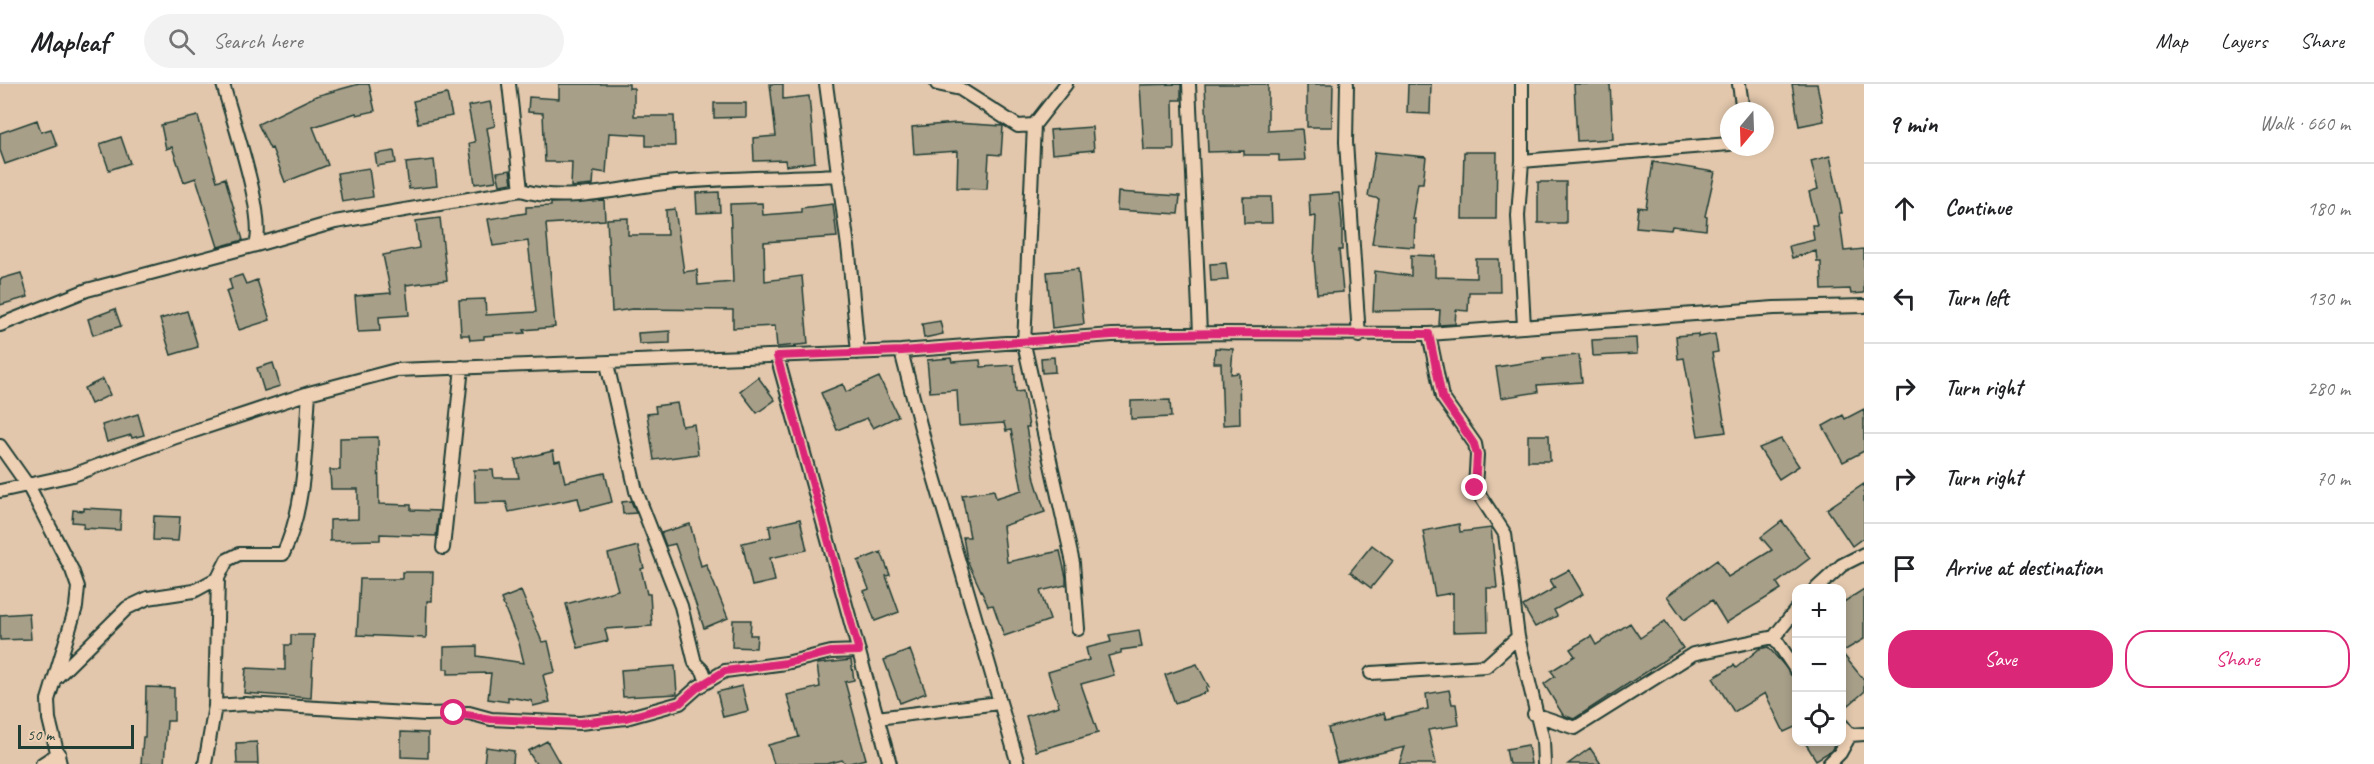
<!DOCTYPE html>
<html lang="en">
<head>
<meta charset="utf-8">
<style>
  :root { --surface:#fff; --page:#f2f2f2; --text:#202124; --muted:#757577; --line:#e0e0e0; --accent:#db2777 }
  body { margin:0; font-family:Caveat,sans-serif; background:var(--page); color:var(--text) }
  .controls { position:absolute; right:18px; bottom:18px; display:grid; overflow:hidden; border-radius:12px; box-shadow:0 3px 9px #0003 }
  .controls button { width:54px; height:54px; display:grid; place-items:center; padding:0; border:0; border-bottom:2px solid var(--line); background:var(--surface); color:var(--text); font:30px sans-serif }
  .compass { position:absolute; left:1720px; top:18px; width:54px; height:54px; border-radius:50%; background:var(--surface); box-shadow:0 3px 9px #0003; rotate:199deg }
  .scale { position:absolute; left:18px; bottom:15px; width:116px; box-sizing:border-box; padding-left:6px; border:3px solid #1f3d34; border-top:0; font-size:16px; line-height:21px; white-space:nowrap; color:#1f3d34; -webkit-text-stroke:4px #eed0b4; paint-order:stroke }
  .stop { position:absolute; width:18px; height:18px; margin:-14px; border:4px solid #db2777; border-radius:50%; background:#fff }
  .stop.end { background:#db2777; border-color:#fff; box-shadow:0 2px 6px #0008 }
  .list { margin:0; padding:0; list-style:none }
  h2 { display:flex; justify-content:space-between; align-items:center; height:78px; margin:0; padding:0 24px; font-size:26px }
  h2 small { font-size:20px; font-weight:400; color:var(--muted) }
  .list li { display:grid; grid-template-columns:39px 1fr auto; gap:18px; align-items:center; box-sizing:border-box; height:90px; padding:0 24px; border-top:2px solid var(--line) }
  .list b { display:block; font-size:22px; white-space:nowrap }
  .list em { font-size:20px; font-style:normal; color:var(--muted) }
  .actions { display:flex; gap:12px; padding:18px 24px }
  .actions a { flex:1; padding:14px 0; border:2px solid var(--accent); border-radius:24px; text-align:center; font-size:21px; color:var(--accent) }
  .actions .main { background:var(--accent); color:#fff }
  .icon { flex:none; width:33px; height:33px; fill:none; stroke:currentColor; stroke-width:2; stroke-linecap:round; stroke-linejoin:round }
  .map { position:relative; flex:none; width:1864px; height:680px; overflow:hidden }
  header { display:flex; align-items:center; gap:36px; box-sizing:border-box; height:84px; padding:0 30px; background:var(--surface); border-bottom:2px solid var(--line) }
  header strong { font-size:28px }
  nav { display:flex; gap:33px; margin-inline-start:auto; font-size:21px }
  .search { width:420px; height:54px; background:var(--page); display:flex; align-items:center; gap:15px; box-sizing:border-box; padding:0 21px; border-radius:33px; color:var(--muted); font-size:22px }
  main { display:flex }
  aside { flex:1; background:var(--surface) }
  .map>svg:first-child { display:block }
  .building { fill:#a89f89; stroke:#1f3d34; stroke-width:1.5 }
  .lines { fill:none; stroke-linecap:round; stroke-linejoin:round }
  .minor-casing { stroke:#1f3d34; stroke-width:16 }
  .minor { stroke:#eed0b4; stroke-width:12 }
  .route { stroke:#db2777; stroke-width:8 }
</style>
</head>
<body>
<header>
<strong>Mapleaf</strong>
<div class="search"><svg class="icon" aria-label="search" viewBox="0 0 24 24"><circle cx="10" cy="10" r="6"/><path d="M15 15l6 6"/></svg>Search here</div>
<nav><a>Map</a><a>Layers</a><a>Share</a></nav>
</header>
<main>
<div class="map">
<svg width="1864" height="680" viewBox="0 0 1864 680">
  <rect width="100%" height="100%" fill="#e2c7ac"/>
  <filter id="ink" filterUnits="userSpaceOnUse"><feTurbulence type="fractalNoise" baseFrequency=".0167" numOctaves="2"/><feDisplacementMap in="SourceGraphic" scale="12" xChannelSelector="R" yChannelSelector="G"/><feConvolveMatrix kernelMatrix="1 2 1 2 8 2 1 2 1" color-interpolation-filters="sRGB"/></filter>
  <g filter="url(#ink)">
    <path class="building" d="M359 0H369L375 27 357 31 356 29 313 43 328 81 285 98 272 64 270 65 258 40 316 12Z
      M559 0H629V4H634V32H674L675 62H646V51L609 49 606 89 594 87 593 101 571 103 572 78H545L543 29 528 28 529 13 559 15Z
      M770 0H783V15L809 12 815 78 786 82 785 76 754 77 753 54 776 52Z
      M1181 0V16H1173L1174 66H1144L1140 1Z
      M1205 0H1268V47L1302 45 1305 76 1279 77V71H1244V67L1208 68Z
      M1307 0H1333L1332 43H1307Z
      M1408 0H1431L1430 30 1407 29Z
      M1574 0H1610L1613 55 1577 57Z
      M1792 0H1817L1824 37 1799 42Z
      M447 10 452 32 418 39 413 17Z
      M490 18 495 42 487 44 496 97 475 100 469 59 475 58 468 22Z
      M714 19H746V33L714 34Z
      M198 32 217 97 225 94 243 156 218 163 196 94 184 98 172 63 166 65 161 41Z
      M37 36 41 48 51 45 57 62 5 80 0 66V49Z
      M956 39 1003 42 1001 71 989 70 987 105 957 104 958 67 914 70 912 43Z
      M1092 43 1094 66 1052 70 1050 46Z
      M121 53 130 79 109 86 100 60Z
      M394 67 396 79 377 82 375 70Z
      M1375 68 1426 73 1423 99H1418L1412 135H1415L1414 163 1372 160 1379 115 1368 112Z
      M1464 68H1497L1496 135H1462Z
      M1830 72 1842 129H1839L1844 167 1864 165V209L1851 210 1850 205 1822 206 1821 178H1817L1816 167 1792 174 1789 162 1814 156 1812 141H1817L1809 108 1818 105 1811 77Z
      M434 76 437 102 409 105 406 79Z
      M1653 78 1715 88 1705 132 1707 133 1706 146 1672 142 1671 146 1636 143 1638 123 1646 124Z
      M369 84 373 113 342 118 337 89Z
      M510 86 512 99 500 101 497 88Z
      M1538 98H1566V139H1538Z
      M719 108 720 128 697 129 696 109Z
      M1118 108 1180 112 1178 130 1117 126Z
      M1339 109 1342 139V166H1339L1343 208 1317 210 1314 175 1316 132 1310 133 1309 111Z
      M1243 113H1271L1272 139H1244Z
      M604 116 605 136 546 140 555 243 524 246 525 249 484 252V255L470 256 469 251H461L459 216 485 215 486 231 536 228 528 157 493 162 488 135 526 129V123L551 122V119Z
      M762 119 763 131 801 128V124L833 120 837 153 764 158 765 197 802 192 808 260 777 263 775 242 733 244V226L632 225 612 228 607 135 628 134V151H667L666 126 675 125 684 188 697 186 698 201 733 198 730 120Z
      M440 134 447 196 406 201 409 231 379 233 380 247 358 248 355 212 391 209 383 171 419 164 416 137Z
      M1411 171 1435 172V193L1476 194V175H1499L1500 208H1469L1468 227 1456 226 1455 240 1439 241 1440 226 1373 227 1375 187 1411 192Z
      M1226 179 1228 196 1211 197 1210 180Z
      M1078 185 1084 240 1052 244 1047 188Z
      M21 189 28 213 0 221V195Z
      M242 191 246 200 257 196 270 236 239 246 226 207 232 205 229 195Z
      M115 225 121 242 93 251 88 235Z
      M187 227 198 263 171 271 160 235Z
      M940 237 943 250 924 254 922 240Z
      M670 247V259L639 260 638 249Z
      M1698 250V253L1715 250 1718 268 1712 269 1726 348 1698 352 1684 274 1678 275 1676 252Z
      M1636 254 1637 270 1593 272 1592 256Z
      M1215 264 1233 265 1231 290 1239 289 1240 340 1223 341 1221 279H1214Z
      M1579 271 1582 298 1537 301 1538 308 1501 314 1496 283 1544 276 1543 274Z
      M1054 273 1055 288 1042 289 1041 274Z
      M951 274 952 278 980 276 981 283 1014 281 1016 308 1023 307 1029 343H1026L1035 396 1045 428 1003 442 1007 478 1060 467 1066 493V501L1040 507 1050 536 1004 552 993 521 988 522 967 476 963 453H970L962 411 994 406 996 414 1022 406 1011 346 1006 347 1004 339 959 342 957 306 930 308 927 276Z
      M273 279 280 302 264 307 257 284Z
      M758 293 775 316 757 329 740 307Z
      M879 293 898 332 873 344 867 334 837 346 821 309 843 300 846 308Z
      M103 295 110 311 91 320 84 304Z
      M1170 316 1171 333 1131 335V317Z
      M677 319 682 342 694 340 698 370 654 376 647 330 656 329 655 322Z
      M1864 325V367L1843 378 1823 342 1843 331 1845 335Z
      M138 330 144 351 132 354 131 351 107 358 102 341Z
      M1528 351H1549L1550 377H1528Z
      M378 353 379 420 411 421V426L439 427 436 452 380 450V456L330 457V436L358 435V405H331L330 386H340V354Z
      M1781 355 1799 382 1779 395 1759 364Z
      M553 367 555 377 560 376 565 398 605 389 612 418 581 426 578 414 509 428 506 418 475 419 474 386H493L494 394H519L515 376Z
      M1864 400V453L1852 462 1827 425Z
      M631 417 636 429 623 430 622 418Z
      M84 424 121 426 120 446 83 444 84 439 72 438 73 426 84 427Z
      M154 432 180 433 178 457 153 456Z
      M800 435 807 466 770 474 775 497 752 502 742 459 771 453 769 442Z
      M1782 437 1810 474 1777 499 1781 505 1726 539 1712 516 1684 536 1667 512 1717 476 1728 493 1772 466 1761 453Z
      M690 440 701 482 706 480 728 534 704 544 675 460 666 462 661 449Z
      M1459 440 1460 448 1491 444 1497 504H1487L1488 547 1453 548V509L1435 512 1423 447Z
      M1372 461 1393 477 1371 504 1350 488Z
      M638 462 644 484 641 485 647 510H650L652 542 605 545 608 557 578 564 566 520 618 506 608 470Z
      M881 468 890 491 886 492 899 528 875 537 864 507 869 505 858 477Z
      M1569 486 1583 510 1554 526 1557 532 1535 543 1523 522 1555 504 1550 496Z
      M402 488H433L432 517H427L426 554 357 551 360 495H402Z
      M1864 505V555L1842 568V519Z
      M521 507 542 558 548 557 555 588 543 591 550 618 533 622 532 617 508 613V618L488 615 491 589 448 590V585H444V563L477 562V572L524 579 519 559 501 515Z
      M29 529 31 555 0 556V531Z
      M733 536H751L750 551H757L756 564 732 563Z
      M1665 537 1683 564 1574 635 1563 631 1544 600 1555 592 1551 587 1575 572 1570 565 1591 552 1596 561 1630 539 1640 554Z
      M1139 546 1142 563 1121 566V569L1108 572 1114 591 1081 600 1098 649 1036 667 1026 632 1059 622 1048 588 1089 576 1086 564 1111 558 1109 551Z
      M291 551H314L311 614 244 609 246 584 285 586V561H291Z
      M1768 563 1797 596V642L1784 648 1765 609 1734 628 1713 594 1734 581 1736 584 1759 565Z
      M910 566 926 609 900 619 884 576Z
      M1842 569 1864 596V608L1849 621 1842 611Z
      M851 576 854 596 845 598 866 675 846 680 842 676 827 680H774L768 661 799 653 787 611 820 603 817 580Z
      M1197 580 1209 603 1206 604 1207 608 1175 619 1165 591Z
      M675 582 677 610 623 613 621 586Z
      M742 602 748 627 723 633 717 608Z
      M146 603 174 604V637H167L164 680H141L143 653H145Z
      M1449 606 1452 620H1456L1459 641 1428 646 1436 680H1399L1405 663 1337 679 1328 644 1384 629 1386 635 1428 625 1426 610Z
      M401 648 428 649V674L401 673Z
      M547 657 560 680H536L528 667Z
      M1804 657H1837L1831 667 1816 676Z
      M257 658 258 680H237L236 659Z
      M1528 661 1531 680H1509L1506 665Z
      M486 663 514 667 513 680H484Z
      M1590 664 1601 680H1568Z"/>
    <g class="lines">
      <g class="minor-casing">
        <path id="minor" d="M509 0 521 106
          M826 0 849 170 858 269
          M937 0 960 5 1018 42 1034 41
          M1066 0 1034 41 1024 260 1073 479 1078 545
          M1189 0 1200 249
          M1347 0 1346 58 1359 252
          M1522 0V77L1518 132 1524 243
          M1739 0 1743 27
          M1522 77 1729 60
          M256 161 335 138 521 106C566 120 619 104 665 99 723 94 781 94 839 91
          M0 241 87 206 256 161C266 130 232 35 223 0
          M1429 250 1442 313 1475 360 1477 371 1475 404 1505 450 1518 553 1543 656 1544 680
          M901 267 930 379 1018 680
          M777 272 890 680
          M607 280 636 407 681 522 695 579 703 587 707 598
          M0 362 29 403 72 486 78 503 76 523 48 616 49 635 60 680
          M0 407 73 391 173 354 309 309 396 286 901 267 1112 251 1224 249 1429 250 1774 224 1864 222
          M443 464 462 283
          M1817 504 1842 481 1864 470
          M1774 553 1796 586
          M1371 589 1486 582 1518 553
          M56 594 127 524 148 514 194 507 218 494
          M215 622 245 620 425 630 469 629 491 635 580 639 626 634 680 619 698 603 725 587 786 579 831 568 859 567
          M1534 630 1575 644 1693 570 1774 553 1796 526
          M877 634 999 619
          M1842 641 1850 651
          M1850 651 1864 650
          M42 680 59 669
          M205 680 215 622 218 494 227 476 239 470H283C306 422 305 362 309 309
          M1829 680 1840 669 1850 651"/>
      </g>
      <use href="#minor" class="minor"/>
    </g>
  </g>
  <g class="lines" filter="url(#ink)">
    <path class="route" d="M454 629 491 635 580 639 626 634 680 619 698 603 725 587 786 579 831 568 859 567 777 272 902 267 1112 251 1224 249 1429 250 1442 313 1474 360 1477 371 1475 404"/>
  </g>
</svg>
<div class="controls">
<button>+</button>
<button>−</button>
<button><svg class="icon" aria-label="locate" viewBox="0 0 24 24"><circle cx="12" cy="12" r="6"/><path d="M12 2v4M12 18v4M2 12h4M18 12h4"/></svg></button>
</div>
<svg class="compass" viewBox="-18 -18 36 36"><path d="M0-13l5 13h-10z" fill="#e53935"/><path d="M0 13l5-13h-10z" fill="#757577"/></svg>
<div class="scale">50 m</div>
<div class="stop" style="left:454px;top:629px"></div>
<div class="stop end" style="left:1475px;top:404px"></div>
</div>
<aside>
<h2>9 min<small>Walk · 660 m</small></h2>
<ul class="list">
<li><svg class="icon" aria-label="ahead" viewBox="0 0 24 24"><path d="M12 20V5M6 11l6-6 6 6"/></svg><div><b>Continue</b></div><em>180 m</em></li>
<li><svg class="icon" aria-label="left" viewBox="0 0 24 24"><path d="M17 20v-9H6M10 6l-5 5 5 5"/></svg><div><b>Turn left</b></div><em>130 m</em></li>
<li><svg class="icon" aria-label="right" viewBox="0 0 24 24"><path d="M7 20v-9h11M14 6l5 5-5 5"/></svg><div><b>Turn right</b></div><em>280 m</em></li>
<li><svg class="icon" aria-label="right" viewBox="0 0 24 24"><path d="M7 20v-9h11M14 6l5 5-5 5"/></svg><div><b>Turn right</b></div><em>70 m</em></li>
<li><svg class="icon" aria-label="arrive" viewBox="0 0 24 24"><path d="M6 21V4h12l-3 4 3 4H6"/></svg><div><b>Arrive at destination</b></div></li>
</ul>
<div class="actions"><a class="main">Save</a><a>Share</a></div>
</aside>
</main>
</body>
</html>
